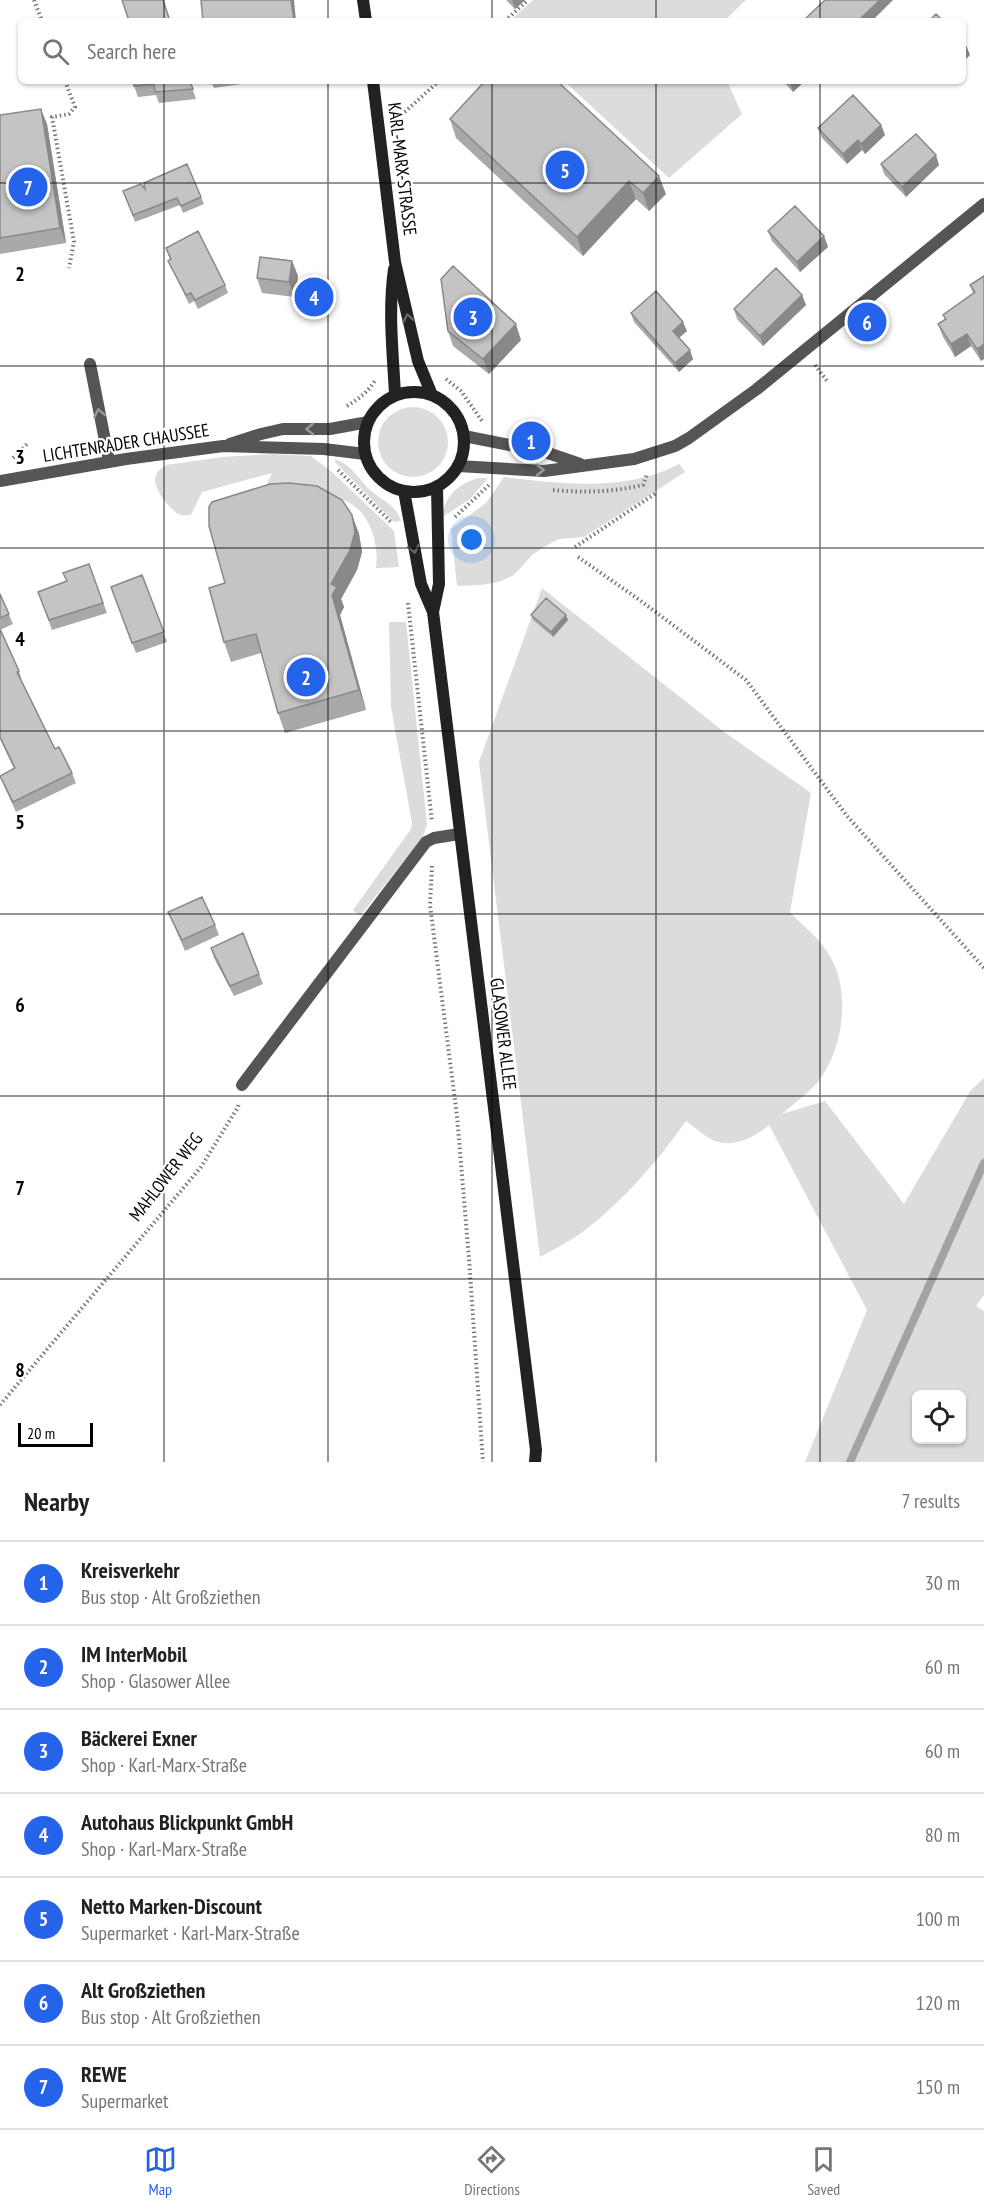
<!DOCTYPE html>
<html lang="en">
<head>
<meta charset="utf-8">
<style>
  :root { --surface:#fff; --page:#f6f6f6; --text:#202124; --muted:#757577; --line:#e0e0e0; --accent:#2563eb }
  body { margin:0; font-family:"PT Sans Narrow",sans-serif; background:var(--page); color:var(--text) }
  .controls { position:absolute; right:18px; bottom:18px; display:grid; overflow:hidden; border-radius:9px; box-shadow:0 2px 4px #0004 }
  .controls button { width:54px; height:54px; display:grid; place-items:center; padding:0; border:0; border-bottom:2px solid var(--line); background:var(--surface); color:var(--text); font:30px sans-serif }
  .scale { position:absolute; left:18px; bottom:15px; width:75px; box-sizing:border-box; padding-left:6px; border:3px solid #000; border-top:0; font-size:16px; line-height:21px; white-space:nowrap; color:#000; -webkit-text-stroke:4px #fff; paint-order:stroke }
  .you { position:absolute; left:472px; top:540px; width:21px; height:21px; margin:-15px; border:4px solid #fff; border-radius:50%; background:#1a73e8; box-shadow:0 0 0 9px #1a73e833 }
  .badge { display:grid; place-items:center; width:39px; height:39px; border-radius:50%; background:var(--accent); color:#fff; font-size:20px; font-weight:700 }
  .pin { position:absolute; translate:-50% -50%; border:3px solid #fff; box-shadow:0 2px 6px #0006 }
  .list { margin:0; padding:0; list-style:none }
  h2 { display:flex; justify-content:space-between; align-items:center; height:78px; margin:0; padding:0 24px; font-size:26px }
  h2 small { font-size:20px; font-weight:400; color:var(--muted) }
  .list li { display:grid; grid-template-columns:39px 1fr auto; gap:18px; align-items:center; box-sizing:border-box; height:84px; padding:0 24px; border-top:2px solid var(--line) }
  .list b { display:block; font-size:22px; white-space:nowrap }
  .list p { margin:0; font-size:20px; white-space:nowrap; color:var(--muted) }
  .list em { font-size:20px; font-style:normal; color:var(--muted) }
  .icon { flex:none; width:33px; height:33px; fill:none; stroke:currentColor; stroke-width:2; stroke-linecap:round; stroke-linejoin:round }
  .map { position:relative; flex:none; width:984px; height:1462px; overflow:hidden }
  .search { position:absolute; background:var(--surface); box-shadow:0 2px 4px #0004; left:18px; right:18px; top:18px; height:66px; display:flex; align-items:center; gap:15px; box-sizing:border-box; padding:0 21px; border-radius:9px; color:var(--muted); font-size:22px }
  .sheet { height:666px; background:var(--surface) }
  nav { display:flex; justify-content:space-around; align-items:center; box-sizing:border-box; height:84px; border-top:2px solid var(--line); background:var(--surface); font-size:16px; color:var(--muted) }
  nav a { display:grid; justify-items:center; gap:3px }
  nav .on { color:var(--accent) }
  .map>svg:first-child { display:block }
  .green { fill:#dcdcdc; fill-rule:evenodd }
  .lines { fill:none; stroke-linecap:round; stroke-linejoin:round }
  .stream { stroke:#a3a3a3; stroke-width:8 }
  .path { stroke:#777; stroke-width:4; stroke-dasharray:1.5 3; stroke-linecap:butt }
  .service { stroke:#555; stroke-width:12 }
  .tertiary { stroke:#555; stroke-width:12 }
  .secondary { stroke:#222; stroke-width:12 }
  .wall { fill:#a9a9a9 }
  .shaded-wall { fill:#898989 }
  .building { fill:#c4c4c4; stroke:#898989; stroke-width:1.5 }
  .oneway { stroke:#646464 }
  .oneway2 { stroke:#999 }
  .grid { fill:none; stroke:#000; stroke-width:1.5; stroke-opacity:0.55 }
  .labels { text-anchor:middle; stroke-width:4.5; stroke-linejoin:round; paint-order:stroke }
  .street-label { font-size:18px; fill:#000; stroke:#fff }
  .grid-label { font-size:20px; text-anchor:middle; font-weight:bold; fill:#000; stroke:#fff; stroke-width:4.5; stroke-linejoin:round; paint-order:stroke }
</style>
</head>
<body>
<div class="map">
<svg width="984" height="1462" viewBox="0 0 984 1462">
  <rect width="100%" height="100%" fill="#fff"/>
  <path class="green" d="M533 0H746L724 21H510Z
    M564 81H727L742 114 669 178Z
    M378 442a35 35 0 1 1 70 0a35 35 0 1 1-70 0Z
    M273 454 311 456 332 472 394 531 399 567 376 568C380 541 367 503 336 498 312 494 285 497 261 497L272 473 202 492 191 515C189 515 183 516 181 515 172 513 154 489 155 480 155 473 161 468 166 465L222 457Z
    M335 459C351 465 356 475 367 487 380 500 395 503 401 521L394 522 335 462Z
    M679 464 685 472 584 537 559 539 549 544 532 555 514 575 499 582 481 585 457 586 451 529 486 503 504 477C562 484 626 492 679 464Z
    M478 478H488L470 499 441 518C446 496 456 485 478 478Z
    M542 588 723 731 811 793 790 912C802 925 819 938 828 953 852 989 844 1050 817 1083 807 1094 793 1104 782 1114L825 1101 904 1204 971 1090 984 1078V1295L976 1306 984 1311V1462H805L867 1310 769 1125C755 1137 734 1148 715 1141 705 1137 695 1127 686 1121 657 1162 624 1200 584 1231 571 1241 554 1249 540 1257L479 762ZM916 1394H962V1440H916Z
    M389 622H406L427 824 423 837 360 916 353 910 411 829 412 823 391 707Z"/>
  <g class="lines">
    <path class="stream" d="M850 1462 984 1163"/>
    <path class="path" d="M34 0 42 21
      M505 21 528 0
      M65 81 75 107 69 114 52 117 74 242 69 268
      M398 118 439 81
      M868 322 882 339
      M815 365 827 381
      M446 379 461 391 482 421
      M347 406C359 399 369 391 376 379
      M13 458 27 444
      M338 470 391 522
      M553 490C584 493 612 492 643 485L647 474
      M455 517 489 485
      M575 547 656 493
      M578 557 641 601 746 680 847 816 984 968
      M408 603 432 822
      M432 866 430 905 457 1116 469 1259 483 1462
      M0 1405 201 1167 238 1107 239 1103"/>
    <path class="service" d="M90 364 109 461
      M242 1085 426 842 434 838 459 834"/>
    <path class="tertiary" d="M464 436 545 452 580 464
      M230 444 261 434 283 429H330L368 422
      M458 466 544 471 634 459 675 446 689 438 757 389 984 204
      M0 481 126 459 223 446 324 449 365 454"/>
    <path class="secondary" d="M363 0 366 21
      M373 81 395 262 418 361 432 395
      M394 269C388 312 393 353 395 395
      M364 442a50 50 0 1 1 100 0a50 50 0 1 1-100 0Z
      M404 491 421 584 433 612 536 1450 535 1462
      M433 612 439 584 437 487"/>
  </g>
  <path class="wall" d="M506 0H525L515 9Z
    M190 81 196 99 159 103 156 95 138 97 134 86Z
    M211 81H248V83L214 88Z
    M783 81H805L793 92Z
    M0 115 47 124 66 243 0 254Z
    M450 119 666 194 649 211 636 199 583 256 456 138Z
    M881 125 885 135 865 154 862 150 847 164 822 138 818 128Z
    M881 164 939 165 906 197 884 174Z
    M145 189 201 197 204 204 183 213 180 205 135 222 123 191Z
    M768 231 824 236 828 247 800 272 772 241Z
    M166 248 225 285 228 293 198 309 194 301 189 304 172 269 168 261 170 260Z
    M292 261 298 276 295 297 262 293 257 278Z
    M984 276 981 361 971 346 955 357 943 337 938 324 945 320 943 315 973 293 970 285Z
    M802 295 806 305 763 346 737 319 734 309Z
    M631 313 687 331 679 338 693 359 679 372 634 322Z
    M448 331 521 340 489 374 453 346Z
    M352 515 359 534 362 552 357 570 341 599 344 607 340 615 366 710 285 733 278 713 261 653 231 662 224 642 225 583Z
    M89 564 107 613 52 630 38 592 66 581Z
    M142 575 167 642 136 653 111 587Z
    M0 594 13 624 0 630 19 671 22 681 55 749 72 773 76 783 16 812 4 786 0 776 14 769 0 739Z
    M531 615 568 620 553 637 533 620Z
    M168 912 215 925 219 935 185 951Z
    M211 948 259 974 263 984 234 996 214 958Z"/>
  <path class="shaded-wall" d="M291 0H294L296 21H294Z
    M512 0H525L515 9Z
    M880 0H893L872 21H858Z
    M966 45 970 55 963 62V48Z
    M791 81H805L793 92 790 82Z
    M41 109 47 124 66 243 60 228Z
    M881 125 885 135 865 154 861 144Z
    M858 140 862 150 847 164 843 154Z
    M936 155 939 165 906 197 902 187Z
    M659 176 666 194 649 211 643 193Z
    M629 181 636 199 583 256 577 237Z
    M824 236 828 247 800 272 797 262Z
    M292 261 298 276 295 297 289 282Z
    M802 295 806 305 763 346 760 336Z
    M683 322 687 331 676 340 673 331Z
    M516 324 521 340 489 374 483 359Z
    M967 334 971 346 955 357 951 344Z
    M984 344V359L981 361 977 349Z
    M690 350 693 359 679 372 675 363Z
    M352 515 359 534 362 552 357 570 341 599 344 607 340 615 366 710 359 690 332 595 331 584Z
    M566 615 568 620 553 637 551 632Z"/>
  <path class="building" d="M122 0H163L170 21H129Z
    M201 0H291L294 21H203Z
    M825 0H880L858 21H803Z
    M936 14 943 21H929Z
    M134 81H190L193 89 155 92 154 84 134 86Z
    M485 81H557L659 176 643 193 629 181 577 237 450 119Z
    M853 95 881 125 861 144 858 140 843 154 818 128Z
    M41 109 60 228 0 238V115Z
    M916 134 936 155 902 187 881 164Z
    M187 164 201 197 181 206 177 198 133 215 123 191 141 184 145 189 144 183Z
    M795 206 824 236 797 262 768 231Z
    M198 231 225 285 195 300 191 293 186 295 168 261 171 259 166 248Z
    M260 257 292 261 289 282 257 278Z
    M453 266 516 324 483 359 448 331 441 279Z
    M776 268 802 295 760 336 734 309Z
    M984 276V344L977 349 967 334 951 344 938 324 946 319 943 315 975 292 970 285Z
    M656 291 683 322 673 331 690 350 675 363 631 313Z
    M289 483 317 486 342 500 352 515 355 532 350 550 331 584 337 587 332 595 359 690 278 713 256 634 224 642 209 588 225 583 209 526V507L212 502 270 484Z
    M89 564 103 603 49 620 38 592 67 581 63 573Z
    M142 575 164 632 132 643 111 587Z
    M0 594 9 614 0 618Z
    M546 598 566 615 551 632 531 615Z
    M0 629 19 671 17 672 55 749 59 747 72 773 13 802 0 776 15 768 0 737Z
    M202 897 215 925 182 940 168 912Z
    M243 933 259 974 230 986 211 948Z"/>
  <defs><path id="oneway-chevron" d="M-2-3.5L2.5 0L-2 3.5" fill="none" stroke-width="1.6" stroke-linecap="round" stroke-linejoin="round" transform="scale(1.5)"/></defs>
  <g class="oneway">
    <use href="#oneway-chevron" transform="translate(408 318) rotate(-100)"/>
    <use href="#oneway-chevron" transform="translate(414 549) rotate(79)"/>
  </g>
  <g class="oneway2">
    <use href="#oneway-chevron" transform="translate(99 413) rotate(-101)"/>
    <use href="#oneway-chevron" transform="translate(310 429) rotate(179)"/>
    <use href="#oneway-chevron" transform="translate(540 470)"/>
  </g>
  <path class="grid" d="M164 0V21M328 0V21M492 0V21M656 0V21M820 0V21M164 81V1462M328 81V1462M492 81V1462M656 81V1462M820 81V1462M0 183H984M0 366H984M0 548H984M0 731H984M0 914H984M0 1096H984M0 1279H984"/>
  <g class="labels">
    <g class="street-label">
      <text transform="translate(402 169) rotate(83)" y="6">KARL-MARX-STRASSE</text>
      <text transform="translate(126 443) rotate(-9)" y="6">LICHTENRADER CHAUSSEE</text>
      <text transform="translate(503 1034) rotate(83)" y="6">GLASOWER ALLEE</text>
      <text transform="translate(166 1177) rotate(-52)" y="6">MAHLOWER WEG</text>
    </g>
  </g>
  <g class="grid-label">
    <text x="20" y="281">2</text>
    <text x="20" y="464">3</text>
    <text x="20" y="646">4</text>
    <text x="20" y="829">5</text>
    <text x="20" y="1012">6</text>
    <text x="20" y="1195">7</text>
    <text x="20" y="1377">8</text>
  </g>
</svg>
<div class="controls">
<button><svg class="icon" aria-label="locate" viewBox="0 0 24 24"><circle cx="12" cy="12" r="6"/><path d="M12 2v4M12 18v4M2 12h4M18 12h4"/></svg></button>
</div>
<div class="scale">20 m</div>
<div class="you"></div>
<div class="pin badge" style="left:531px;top:441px">1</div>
<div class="pin badge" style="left:306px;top:677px">2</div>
<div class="pin badge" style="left:473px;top:317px">3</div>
<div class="pin badge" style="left:314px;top:297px">4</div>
<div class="pin badge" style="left:565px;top:170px">5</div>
<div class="pin badge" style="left:867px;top:322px">6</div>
<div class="pin badge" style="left:28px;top:187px">7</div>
<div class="search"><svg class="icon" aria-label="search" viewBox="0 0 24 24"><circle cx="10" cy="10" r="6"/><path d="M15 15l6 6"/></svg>Search here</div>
</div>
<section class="sheet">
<h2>Nearby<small>7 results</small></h2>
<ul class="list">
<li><span class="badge">1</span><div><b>Kreisverkehr</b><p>Bus stop · Alt Großziethen</p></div><em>30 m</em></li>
<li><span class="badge">2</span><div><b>IM InterMobil</b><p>Shop · Glasower Allee</p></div><em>60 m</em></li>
<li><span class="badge">3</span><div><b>Bäckerei Exner</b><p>Shop · Karl-Marx-Straße</p></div><em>60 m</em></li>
<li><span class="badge">4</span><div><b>Autohaus Blickpunkt GmbH</b><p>Shop · Karl-Marx-Straße</p></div><em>80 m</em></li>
<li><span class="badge">5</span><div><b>Netto Marken-Discount</b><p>Supermarket · Karl-Marx-Straße</p></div><em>100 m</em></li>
<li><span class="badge">6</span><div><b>Alt Großziethen</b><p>Bus stop · Alt Großziethen</p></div><em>120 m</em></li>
<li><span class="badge">7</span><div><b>REWE</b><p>Supermarket</p></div><em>150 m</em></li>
</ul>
</section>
<nav>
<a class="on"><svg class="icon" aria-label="map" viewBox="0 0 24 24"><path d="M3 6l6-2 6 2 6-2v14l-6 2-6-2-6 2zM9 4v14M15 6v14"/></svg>Map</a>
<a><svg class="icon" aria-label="directions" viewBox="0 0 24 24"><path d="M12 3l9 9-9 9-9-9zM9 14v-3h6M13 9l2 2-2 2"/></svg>Directions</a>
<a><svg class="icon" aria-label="saved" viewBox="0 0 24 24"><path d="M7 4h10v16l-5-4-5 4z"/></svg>Saved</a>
</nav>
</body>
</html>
